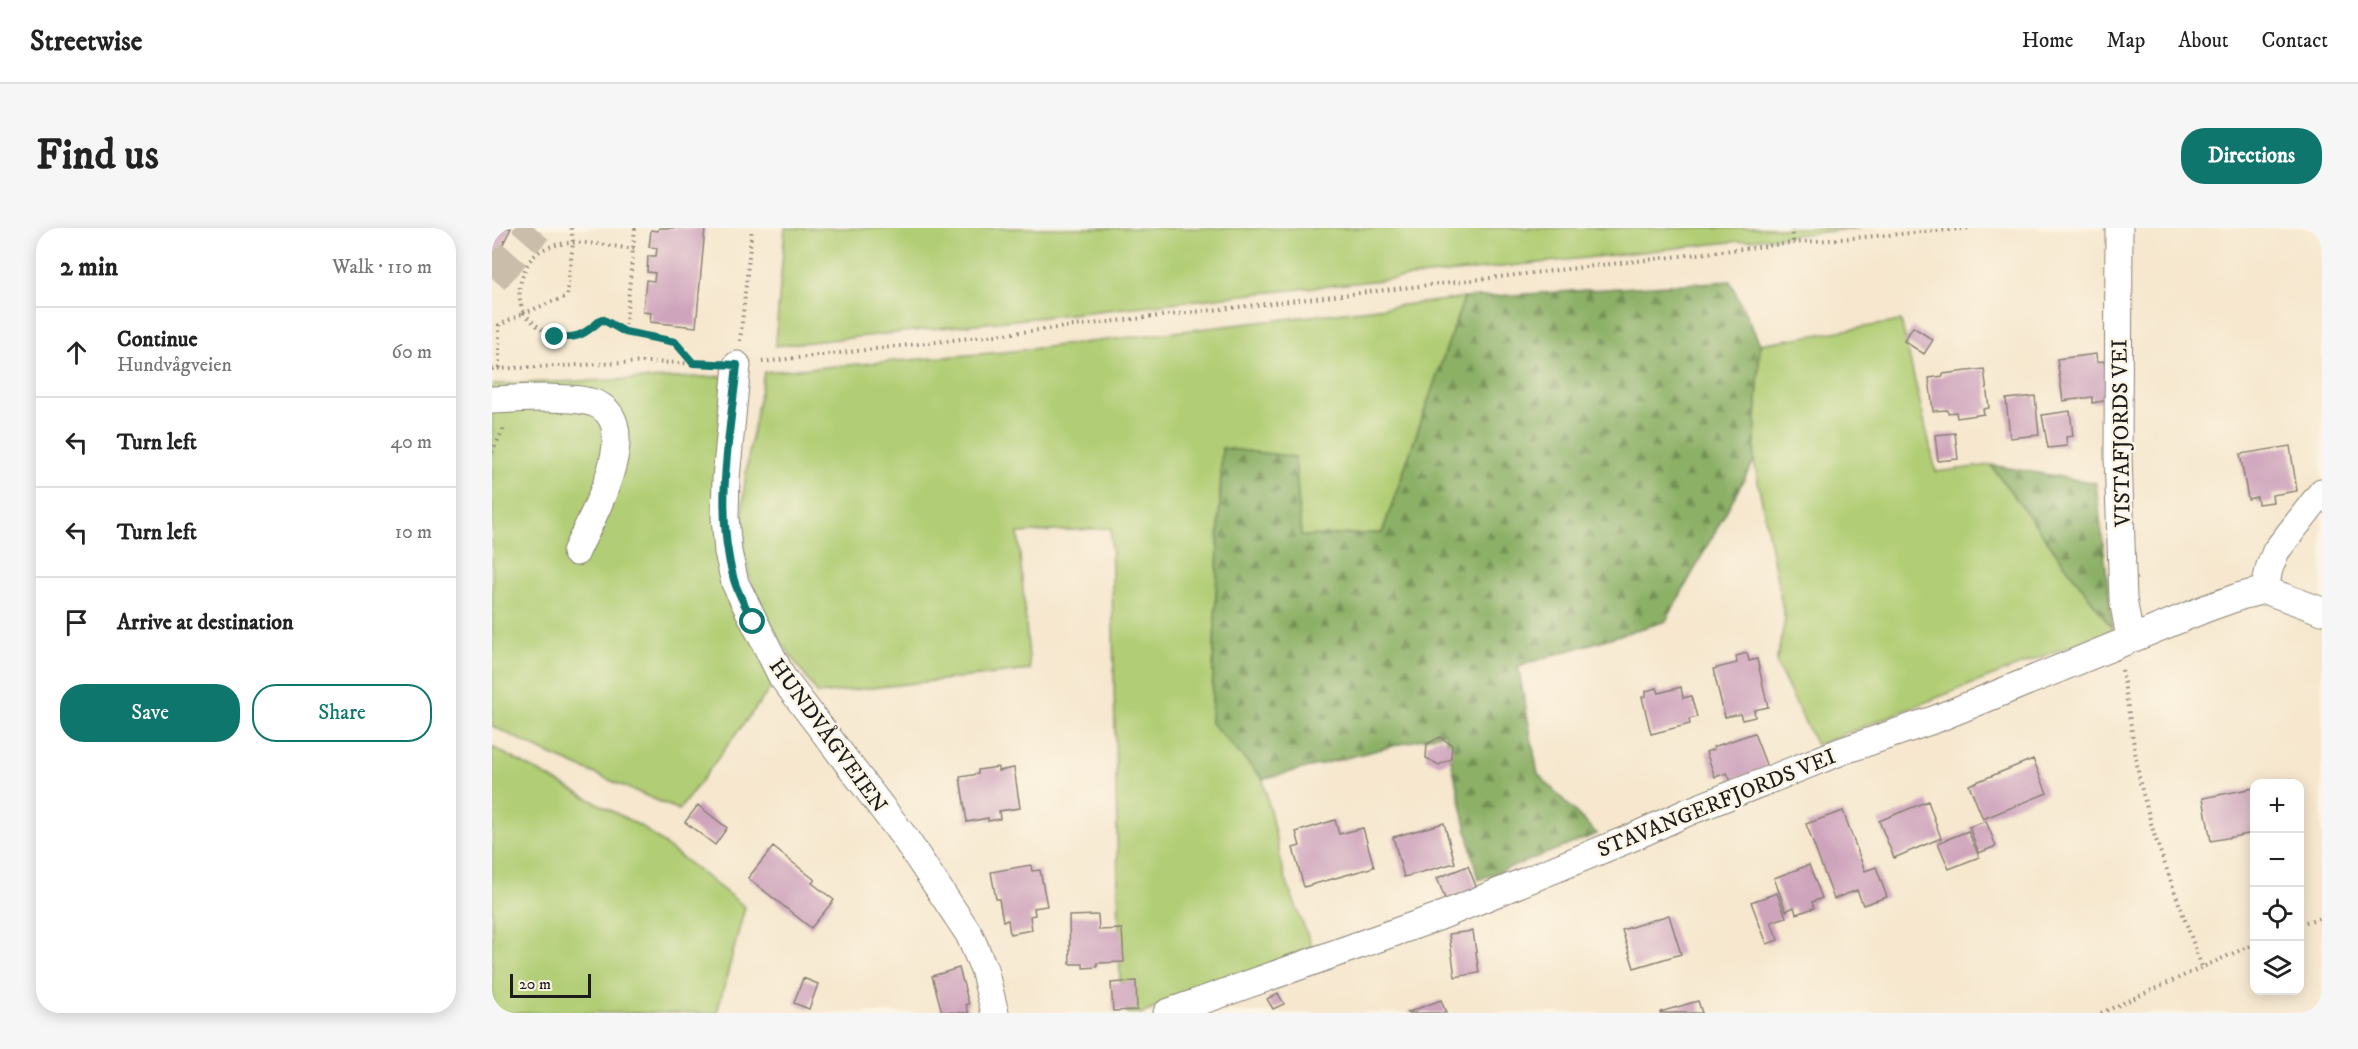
<!DOCTYPE html>
<html lang="en">
<head>
<meta charset="utf-8">
<style>
  :root { --surface:#fff; --page:#f6f6f6; --text:#222; --muted:#767676; --line:#e0e0e0; --accent:#0f766e }
  body { margin:0; font-family:"IM FELL DW Pica",serif; background:var(--page); color:var(--text) }
  .controls { position:absolute; right:18px; bottom:18px; display:grid; overflow:hidden; border-radius:12px; box-shadow:0 3px 15px #0003 }
  .controls button { width:54px; height:54px; display:grid; place-items:center; padding:0; border:0; border-bottom:2px solid var(--line); background:var(--surface); color:var(--text); font:30px sans-serif }
  .scale { position:absolute; left:18px; bottom:15px; width:81px; box-sizing:border-box; padding-left:6px; border:3px solid #1c1c1c; border-top:0; font-size:16px; line-height:21px; white-space:nowrap; color:#1c1c1c; -webkit-text-stroke:4px #fcf5e5; paint-order:stroke }
  .stop { position:absolute; width:18px; height:18px; margin:-14px; border:4px solid #0f766e; border-radius:50%; background:#fff }
  .stop.end { background:#0f766e; border-color:#fff; box-shadow:0 2px 6px #0008 }
  .list { margin:0; padding:0; list-style:none }
  h2 { display:flex; justify-content:space-between; align-items:center; height:78px; margin:0; padding:0 24px; font-size:26px }
  h2 small { font-size:20px; font-weight:400; color:var(--muted) }
  .list li { display:grid; grid-template-columns:39px 1fr auto; gap:18px; align-items:center; box-sizing:border-box; height:90px; padding:0 24px; border-top:2px solid var(--line) }
  .list b { display:block; font-size:22px; white-space:nowrap }
  .list p { margin:0; font-size:20px; white-space:nowrap; color:var(--muted) }
  .list em { font-size:20px; font-style:normal; color:var(--muted) }
  .actions { display:flex; gap:12px; padding:18px 24px }
  .actions a { flex:1; padding:14px 0; border:2px solid var(--accent); border-radius:24px; text-align:center; font-size:21px; color:var(--accent) }
  .actions .main { background:var(--accent); color:#fff }
  .icon { flex:none; width:33px; height:33px; fill:none; stroke:currentColor; stroke-width:2; stroke-linecap:round; stroke-linejoin:round }
  .map { position:relative; flex:none; width:1830px; height:785px; overflow:hidden; border-radius:24px }
  header { display:flex; align-items:center; gap:36px; box-sizing:border-box; height:84px; padding:0 30px; background:var(--surface); border-bottom:2px solid var(--line) }
  header strong { font-size:28px }
  nav { display:flex; gap:33px; margin-inline-start:auto; font-size:21px }
  .intro { display:flex; align-items:center; justify-content:space-between; box-sizing:border-box; height:144px; padding:0 36px }
  h1 { margin:0; font-size:42px }
  .button { padding:15px 27px; border-radius:24px; background:var(--accent); color:#fff; font-size:21px; font-weight:700 }
  main { display:flex; gap:36px; padding:0 36px }
  aside { flex:1; background:var(--surface); border-radius:24px; box-shadow:0 3px 15px #0003 }
  .map>svg:first-child { display:block }
  .grass { fill:#b1cd74; stroke:#667448; stroke-width:1.5 }
  .forest { fill:url(#forest-firs); stroke:#546641; stroke-width:1.5 }
  .building { fill:#cea3bc }
  .lines { fill:none; stroke-linecap:round; stroke-linejoin:round }
  .highway-tunnel { stroke:#cabeaa; stroke-width:33; stroke-dasharray:33 16; stroke-linecap:butt }
  .minor-casing { stroke:#898275; stroke-width:29 }
  .path { stroke:#898275; stroke-width:4; stroke-dasharray:1.5 4.5; stroke-linecap:butt }
  .minor { stroke:#fff; stroke-width:27 }
  .route { stroke:#0f766e; stroke-width:8 }
  .labels { text-anchor:middle; stroke-width:5; stroke-linejoin:round; paint-order:stroke }
  .street-label { font-size:22px; fill:#1c1c1c; stroke:#fcf5e5 }
</style>
</head>
<body>
<header>
<strong>Streetwise</strong>
<nav><a>Home</a><a>Map</a><a>About</a><a>Contact</a></nav>
</header>
<div class="intro"><h1>Find us</h1><a class="button">Directions</a></div>
<main>
<aside>
<h2>2 min<small>Walk · 110 m</small></h2>
<ul class="list">
<li><svg class="icon" aria-label="ahead" viewBox="0 0 24 24"><path d="M12 20V5M6 11l6-6 6 6"/></svg><div><b>Continue</b><p>Hundvågveien</p></div><em>60 m</em></li>
<li><svg class="icon" aria-label="left" viewBox="0 0 24 24"><path d="M17 20v-9H6M10 6l-5 5 5 5"/></svg><div><b>Turn left</b></div><em>40 m</em></li>
<li><svg class="icon" aria-label="left" viewBox="0 0 24 24"><path d="M17 20v-9H6M10 6l-5 5 5 5"/></svg><div><b>Turn left</b></div><em>10 m</em></li>
<li><svg class="icon" aria-label="arrive" viewBox="0 0 24 24"><path d="M6 21V4h12l-3 4 3 4H6"/></svg><div><b>Arrive at destination</b></div></li>
</ul>
<div class="actions"><a class="main">Save</a><a>Share</a></div>
</aside>
<div class="map">
<svg width="1830" height="785" viewBox="0 0 1830 785">
  <defs>
    <pattern id="forest-firs" width="22" height="20" patternUnits="userSpaceOnUse" patternTransform="scale(1.5)"><rect width="22" height="20" fill="#8cb066"/><path d="M5 1l3.5 6h-7zM16 11l3.5 6h-7z" fill="#728e53"/></pattern>
  </defs>
  <rect width="100%" height="100%" fill="#fcf5e5"/>
  <filter id="ink" filterUnits="userSpaceOnUse"><feTurbulence type="fractalNoise" baseFrequency=".0167" numOctaves="2"/><feDisplacementMap in="SourceGraphic" scale="12" xChannelSelector="R" yChannelSelector="G"/><feConvolveMatrix kernelMatrix="1 2 1 2 8 2 1 2 1" color-interpolation-filters="sRGB"/></filter>
  <filter id="wash" filterUnits="userSpaceOnUse"><feTurbulence type="fractalNoise" baseFrequency=".008" numOctaves="4" result="noise"/><feDisplacementMap in="SourceGraphic" scale="24" xChannelSelector="R" yChannelSelector="G"/><feGaussianBlur stdDeviation="1.35" result="paint"/><feColorMatrix in="noise" values="0 0 0 0 0 0 0 0 0 0 0 0 0 0 0 0 0 1.4 0 .05"/><feComposite in="paint" operator="in"/></filter>
  <g filter="url(#wash)">
    <rect width="100%" height="100%" fill="#f6e7ce"/>
    <path class="grass" d="M293 0H1368L283 118Z
      M972 70 890 305 809 308 803 229 730 220 719 494 771 551 793 650 820 719 651 785H636L634 783V754H628L619 300 526 305 538 442 326 466C299 428 268 389 256 343 241 281 261 206 272 144L512 124Z
      M1409 93 1444 244 1499 237 1621 401 1324 517 1284 435 1293 392 1262 233 1268 116Z
      M240 148 227 309 287 449 187 582 55 525 0 498V156Z
      M0 519 150 599 253 679 225 785H0Z"/>
    <path class="forest" d="M1238 53 1268 116 1262 233 1174 393 1026 438 1046 546 1105 606 986 652 953 505 771 551 719 495 730 220 803 229 809 308 890 305 972 70Z
      M1499 237 1604 255 1621 401Z"/>
    <g id="blocks">
      <path class="building" d="M0 0H19L0 38Z
        M167 0H213L204 99 158 94 159 85 151 84 154 52 162 53 163 45 155 44 156 28H164L165 20 157 19 159 2 166 3Z
        M1421 99 1441 112 1432 126 1412 113Z
        M1604 126 1605 134 1612 133 1617 172 1600 175V169L1571 173 1565 131Z
        M1492 141 1497 180 1491 181 1492 186 1465 190 1464 184 1456 185 1455 182 1441 183 1437 150 1451 148V146Z
        M1543 168 1547 207 1518 210 1514 171Z
        M1578 183 1581 208 1574 209 1575 218 1556 220 1550 187Z
        M1463 205 1466 231 1446 233 1443 207Z
        M1798 218 1805 263 1780 267 1781 274 1766 276 1765 269 1756 271 1748 226Z
        M1255 425 1257 433 1265 431 1276 479 1262 482 1263 489 1250 492 1248 486 1233 489 1221 441 1245 435 1244 428Z
        M1189 459 1191 470 1199 468 1205 489 1197 491 1198 496 1159 506 1150 469 1154 468V463L1165 460 1167 465Z
        M1262 505 1275 539 1239 553 1235 545 1223 549 1214 524 1222 521 1221 519Z
        M948 509 960 517 959 531 947 537 934 530 935 516Z
        M1541 531 1555 565 1491 591 1477 557Z
        M506 539V543L522 540 528 580 507 583 508 591 496 593V590L475 594 468 549 486 546V542Z
        M1762 560V605L1719 613 1711 570Z
        M1436 573 1449 610 1402 630 1387 593Z
        M206 577 235 600 223 617 193 594Z
        M1351 583 1373 643 1384 639 1395 669 1371 677 1365 662 1342 671 1314 596Z
        M843 592 847 606 871 600 882 639 812 659 801 620 808 618 804 604Z
        M1494 593 1504 618 1487 625 1477 599Z
        M952 595 963 635 912 649 901 609Z
        M1476 603 1487 629 1457 641 1446 615Z
        M281 619 323 652 320 655 342 672 319 700 256 650Z
        M539 637 540 643 548 642 555 678 542 680 543 687 538 688 540 702 518 706 516 692 511 693 507 671H504L499 644Z
        M1317 637 1330 670 1320 674 1322 680 1304 686 1302 679 1294 683 1282 650Z
        M976 638 985 661 954 673 945 650Z
        M1285 665 1294 689 1279 694 1286 712 1275 716 1259 674Z
        M606 687 607 702 630 701 632 734 605 735V739L591 740V736H578L577 688Z
        M1177 687 1189 726 1142 740 1130 702Z
        M981 703 987 745 963 749 957 706Z
        M467 740 477 776 474 777 477 785 450 784 440 748Z
        M311 750 326 756 317 781 302 775Z
        M644 753 645 782 621 783 619 755Z
        M786 765 792 776 781 781 775 771Z
        M949 772 954 785H914Z
        M1206 773 1210 785H1168V784Z"/>
    </g>
  </g>
  <g filter="url(#ink)">
    <use href="#blocks" fill-opacity="0" stroke="#898275" stroke-width="1.5"/>
    <g class="lines">
      <path class="highway-tunnel" d="M0 50 44 0"/>
      <g class="minor-casing">
        <path id="minor" d="M1627 0 1626 229 1631 371 1638 410
          M245 137 234 250 233 289 236 324 243 355 290 449 413 610 477 706 492 741 503 785
          M0 172C26 171 79 167 102 175 155 195 98 292 84 324
          M1830 264 1784 323 1777 341 1773 362 1830 383
          M675 785 946 689 1141 609 1196 584 1350 523 1444 491 1715 380 1749 368 1773 362"/>
      </g>
      <path class="path" d="M79 0 81 14 75 68 32 85C60 116 79 119 110 91L133 103
        M143 0 133 103 183 114 200 135
        M1300 0 1301 15
        M248 113 260 0
        M270 134 1301 15 1480 0
        M7 140V97L32 85C26 70 26 59 32 44 47 1 108 17 142 21
        M0 141 154 134 218 136
        M0 224 13 198
        M1630 442 1648 555 1662 606 1710 739
        M1808 696 1830 689
        M1609 785 1762 716"/>
      <use href="#minor" class="minor"/>
    </g>
  </g>
  <g class="lines" filter="url(#ink)">
    <path class="route" d="M63 109C86 111 93 106 110 91L133 104 183 114 201 135 245 137C238 207 222 282 242 352 246 366 255 380 261 394"/>
  </g>
  <g class="labels">
    <g class="street-label">
      <text transform="translate(1628 205) rotate(-91)" y="8">VISTAFJORDS VEI</text>
      <text transform="translate(337 507) rotate(54)" y="8">HUNDVÅGVEIEN</text>
      <text transform="translate(1224 574) rotate(-22)" y="8">STAVANGERFJORDS VEI</text>
    </g>
  </g>
</svg>
<div class="controls">
<button>+</button>
<button>−</button>
<button><svg class="icon" aria-label="locate" viewBox="0 0 24 24"><circle cx="12" cy="12" r="6"/><path d="M12 2v4M12 18v4M2 12h4M18 12h4"/></svg></button>
<button><svg class="icon" aria-label="layers" viewBox="0 0 24 24"><path d="M12 4l9 5-9 5-9-5zM3 14l9 5 9-5"/></svg></button>
</div>
<div class="scale">20 m</div>
<div class="stop" style="left:261px;top:394px"></div>
<div class="stop end" style="left:63px;top:109px"></div>
</div>
</main>
</body>
</html>
